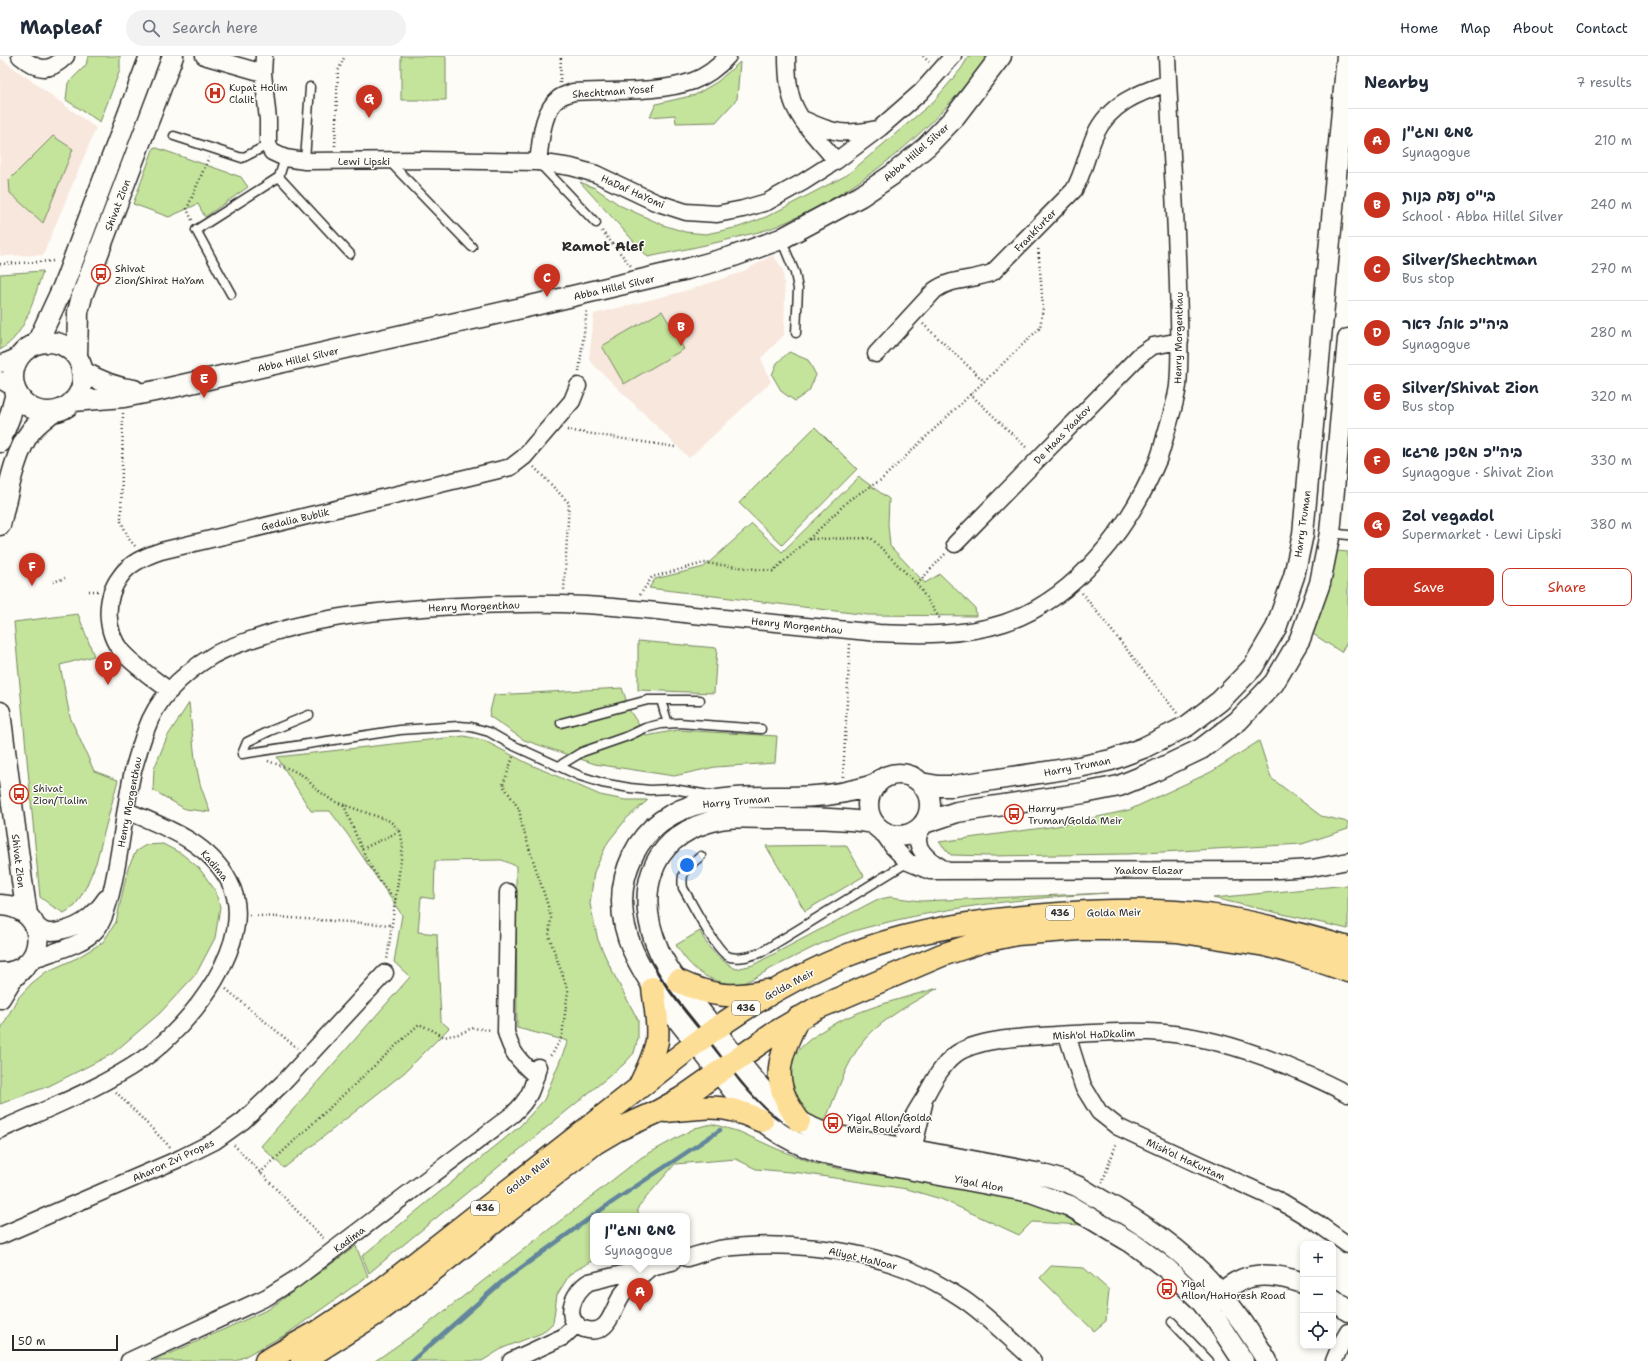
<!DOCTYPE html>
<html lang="en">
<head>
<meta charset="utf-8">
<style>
  :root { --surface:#fff; --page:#f2f2f3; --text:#1f2937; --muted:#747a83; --line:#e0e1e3; --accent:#c8321e }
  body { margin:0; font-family:"Shantell Sans","Playpen Sans Hebrew",sans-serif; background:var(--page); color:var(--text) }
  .controls { position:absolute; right:12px; bottom:12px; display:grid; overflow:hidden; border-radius:8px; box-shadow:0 2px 6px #0003 }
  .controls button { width:36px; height:36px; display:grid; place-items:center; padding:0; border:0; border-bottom:1px solid var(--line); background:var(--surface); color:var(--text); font:20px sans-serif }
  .scale { position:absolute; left:12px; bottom:10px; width:106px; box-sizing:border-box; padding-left:4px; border:2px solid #2b2b2b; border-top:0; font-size:11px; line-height:14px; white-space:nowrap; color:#2b2b2b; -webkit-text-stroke:3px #fdfcf7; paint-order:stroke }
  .you { position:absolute; left:687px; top:809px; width:14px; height:14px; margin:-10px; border:3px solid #fff; border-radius:50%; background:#1a73e8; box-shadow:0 0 0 6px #1a73e833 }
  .badge { display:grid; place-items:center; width:26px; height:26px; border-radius:50%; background:var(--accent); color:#fff; font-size:13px; font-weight:700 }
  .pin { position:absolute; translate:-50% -33px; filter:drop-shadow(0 1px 2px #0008) }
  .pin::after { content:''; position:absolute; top:21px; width:14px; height:12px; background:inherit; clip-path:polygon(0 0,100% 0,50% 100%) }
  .popup { position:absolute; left:590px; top:1157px; width:100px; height:52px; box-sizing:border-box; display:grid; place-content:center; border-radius:8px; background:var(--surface); filter:drop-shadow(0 1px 3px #0005); font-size:13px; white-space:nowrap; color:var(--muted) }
  .popup b { font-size:15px; color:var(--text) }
  .popup::after { content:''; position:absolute; left:50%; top:100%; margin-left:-8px; border:8px solid transparent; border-top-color:var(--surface) }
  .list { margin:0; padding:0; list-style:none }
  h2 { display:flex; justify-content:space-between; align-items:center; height:52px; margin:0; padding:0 16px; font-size:17px }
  h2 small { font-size:13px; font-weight:400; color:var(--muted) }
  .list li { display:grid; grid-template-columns:26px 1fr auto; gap:12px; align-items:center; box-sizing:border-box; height:64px; padding:0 16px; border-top:1px solid var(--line) }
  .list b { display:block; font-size:15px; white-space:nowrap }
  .list p { margin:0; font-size:13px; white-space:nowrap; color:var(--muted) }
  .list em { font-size:13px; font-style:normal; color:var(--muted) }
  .actions { display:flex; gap:8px; padding:12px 16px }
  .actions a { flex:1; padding:9px 0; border:1px solid var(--accent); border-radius:8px; text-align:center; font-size:14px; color:var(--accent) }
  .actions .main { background:var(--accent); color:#fff }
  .icon { flex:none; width:22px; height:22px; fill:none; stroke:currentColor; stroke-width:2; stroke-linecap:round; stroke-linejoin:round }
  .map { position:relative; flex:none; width:1348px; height:1305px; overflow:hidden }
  header { display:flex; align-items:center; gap:24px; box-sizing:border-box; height:56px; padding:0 20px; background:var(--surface); border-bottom:1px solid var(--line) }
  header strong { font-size:19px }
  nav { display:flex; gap:22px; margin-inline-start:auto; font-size:14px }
  .search { width:280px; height:36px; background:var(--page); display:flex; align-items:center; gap:10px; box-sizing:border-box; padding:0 14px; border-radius:22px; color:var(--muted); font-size:15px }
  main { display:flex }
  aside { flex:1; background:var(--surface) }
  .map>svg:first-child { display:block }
  .built { fill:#f8e7dd }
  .green { fill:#c4e39b; stroke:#788763 }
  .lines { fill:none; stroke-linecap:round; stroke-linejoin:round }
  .stream { stroke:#62869b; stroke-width:4.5 }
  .service-casing { stroke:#2b2b2b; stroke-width:11 }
  .minor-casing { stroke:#2b2b2b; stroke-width:19 }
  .tertiary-casing { stroke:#2b2b2b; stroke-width:23 }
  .primary-casing { stroke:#2b2b2b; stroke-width:25 }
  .path { stroke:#2b2b2b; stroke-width:2.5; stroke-dasharray:1 3; stroke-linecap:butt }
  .service { stroke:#fdfcf7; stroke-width:8 }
  .minor { stroke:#fdfcf7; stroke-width:16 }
  .tertiary { stroke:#fdfcf7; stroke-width:20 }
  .primary { stroke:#fdde96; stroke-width:22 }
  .labels { text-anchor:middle; stroke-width:3; stroke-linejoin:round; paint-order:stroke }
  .shield { fill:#fdfcf7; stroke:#6a6a68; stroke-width:1 }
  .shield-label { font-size:9px; font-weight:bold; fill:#2b2b2b }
  .poi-label { font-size:10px; fill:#2b2b2b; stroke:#fdfcf7; text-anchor:start }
  .street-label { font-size:10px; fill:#2b2b2b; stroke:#fdfcf7 }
  .district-label { font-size:14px; font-weight:bold; fill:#2b2b2b; stroke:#fdfcf7 }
</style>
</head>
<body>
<header>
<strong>Mapleaf</strong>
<div class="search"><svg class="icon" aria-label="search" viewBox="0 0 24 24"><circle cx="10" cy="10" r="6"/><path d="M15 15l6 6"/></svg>Search here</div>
<nav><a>Home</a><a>Map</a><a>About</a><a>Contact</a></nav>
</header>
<main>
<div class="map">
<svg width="1348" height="1305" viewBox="0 0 1348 1305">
  <rect width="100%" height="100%" fill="#fdfcf7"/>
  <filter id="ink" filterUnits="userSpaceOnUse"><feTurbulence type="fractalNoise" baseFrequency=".025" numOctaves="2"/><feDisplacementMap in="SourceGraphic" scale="8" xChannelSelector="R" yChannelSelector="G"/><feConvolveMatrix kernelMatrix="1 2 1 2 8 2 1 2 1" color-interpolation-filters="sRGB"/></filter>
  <g filter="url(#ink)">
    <path class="built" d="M0 2 96 72 43 199 0 200Z
      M773 199 783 214 785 240 784 279 761 302 771 326 689 402 589 304 594 258 685 235 740 217Z"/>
    <path class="green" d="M88 0H120V14L100 66 66 44 68 27 86 9Z
      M401 0H446V44H401Z
      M969 0H988C934 75 858 138 772 172 764 175 754 177 746 179 714 188 681 194 648 201L580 126 595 132 621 150 663 169 685 176 706 178 739 171 766 161 847 119 934 45 961 13Z
      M740 6 737 43 716 66 676 67 675 59 650 61 656 48 695 39 717 26Z
      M53 80 73 93 43 167 10 137 9 124Z
      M154 91 241 121 248 131 205 161 198 148 169 161 133 148Z
      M43 215C33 243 27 278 0 294V218Z
      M662 255 684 293 624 328 602 290Z
      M789 296 808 304 816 319 809 335 795 345 782 336 772 319 777 307Z
      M815 371 857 413 782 489 739 447Z
      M859 421 889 443 888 468 890 490 925 527 940 518 975 552 976 560 868 559 649 532 655 523 704 511 752 468 782 496Z
      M1337 495 1348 496V585L1341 596 1313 578Z
      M78 558 94 600 60 609 70 661 94 715 118 724 96 807 86 831 75 850 64 857 52 850 40 841 14 566Z
      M638 585 717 592 714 637 638 634Z
      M622 632 630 655 646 680 678 674 777 680 775 707 715 711 674 720 595 708 524 684 489 660 494 639Z
      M189 647 195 703 200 728 210 756 185 753 153 734 154 713 167 681Z
      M464 680 483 684 527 707 600 739 625 744H648L627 762 608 786 594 816 590 848 598 884 611 913 638 964V982L634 997 624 1008 369 1217 362 1200 520 1070 544 1044 568 985 517 972 516 810 502 804 435 805 434 843 421 841 418 876 437 878 441 965 449 972 405 1016 284 1112 261 1090 410 921 394 906 402 859 348 779 330 755H311L277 701Z
      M1259 685 1271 722 1321 760 1348 766V773L1302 788 1127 798 989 800 951 799 939 786 1057 770 1129 754 1211 716Z
      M163 788 182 798 199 812 215 834 220 851 215 882 196 918 160 957 112 998 49 1030 0 1048V975L17 943 32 927 46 916 77 902 103 886 116 866 128 812 136 795 146 789Z
      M846 789 864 820 805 855 766 790Z
      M1348 829V873L1213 842Z
      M1108 837C1025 842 941 851 861 873 830 881 801 898 772 912 763 917 746 928 737 928 707 927 691 913 676 889L700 875C710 896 717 901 736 913L753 909 876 844 890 841 921 845Z
      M938 932C912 947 885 961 865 983 847 1004 836 1039 825 1065 813 1062 797 1054 793 1042 789 1031 789 1018 788 1007 819 961 887 947 938 932Z
      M712 1068 740 1076 777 1093 817 1108 846 1114 935 1127 1003 1140 1047 1151 1081 1169 1032 1166 1019 1179 941 1143 907 1133 801 1117 756 1113 736 1103 675 1108 638 1151V1160H593V1204L570 1218 557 1239 553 1267 542 1277 503 1292 482 1305H375L424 1271 642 1101 695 1072Z
      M356 1190 368 1220 287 1278 236 1305H154L269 1253Z
      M1051 1210 1084 1212 1109 1234 1106 1265 1094 1275 1040 1222Z"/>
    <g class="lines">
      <path class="stream" d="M412 1305 503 1225 605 1151 720 1074"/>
      <g class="service-casing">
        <path id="service" d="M174 80 242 102 268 89
          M305 105 310 31
          M389 105 472 191
          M540 108 596 167
          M279 121 350 198
          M781 183 795 217 798 233 796 277
          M231 238 196 174 279 121 285 102
          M1330 477 1348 479
          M661 644 668 668
          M309 659 270 675 247 686 242 698 400 674 459 670 471 671 489 676 510 688 580 720 602 727 630 732 650 734 673 733 709 739
          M561 667 648 644H700
          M559 710 582 696 628 680 645 672 661 668 679 667 761 673
          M701 800C688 811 680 814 683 832 691 845 717 898 730 901 741 903 750 900 760 897L908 806
          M1172 1266 1209 1305"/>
      </g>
      <g class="minor-casing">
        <path id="minor" d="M20 0C38 15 49 17 66 0
          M204 0 263 17
          M264 0 263 17 268 64V89L272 96 285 102 305 105 422 104 538 106 571 111 596 118 655 146 686 156 717 158 743 153 767 146 803 126 836 105 880 72 921 36 953 0
          M787 0C787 15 788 35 794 49 803 70 822 87 836 105
          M805 64C835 78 844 79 877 73
          M538 106C541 86 541 56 559 42 563 39 569 38 573 36 610 34 660 37 693 25 707 20 719 10 728 0
          M876 298 935 234C953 221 974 225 993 216L1074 134C1084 116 1087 97 1095 79 1109 48 1138 37 1168 27
          M0 308 19 300
          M0 324 14 332
          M955 488 1140 299 1153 290 1180 285
          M170 635C154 623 136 611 122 596 105 576 104 542 120 521 129 507 146 500 161 495L511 411 524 401 572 345 578 330
          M921 771C920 775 918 780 918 784 918 798 935 808 946 814
          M881 774 893 791 908 806 930 815 1278 814 1312 812 1348 805
          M508 836 506 976C512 998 519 1005 536 1020
          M34 868C38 870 41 874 45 875 51 877 57 876 64 874 83 869 95 858 106 842
          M29 905C48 897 84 889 96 874 103 866 106 855 109 845 121 802 123 758 133 715 137 701 141 687 146 674 157 642 184 617 212 600 225 592 241 587 256 582 310 563 366 556 423 552 469 549 515 547 561 548 605 549 649 554 693 559 755 565 817 571 879 577 920 579 964 580 1004 567 1076 543 1130 471 1158 404 1162 394 1164 384 1167 374 1171 360 1176 345 1178 330 1181 297 1179 263 1178 230 1176 153 1170 77 1167 0
          M1067 979 1083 1030 1099 1056 1118 1071 1152 1087 1282 1146 1317 1167 1348 1189
          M0 1074C49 1052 99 1033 143 1003 188 972 261 883 229 825 208 786 165 771 127 755
          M903 1103C901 1075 913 1061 926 1039 934 1024 942 1009 956 998 978 982 1029 981 1056 979 1093 977 1129 974 1165 977 1227 983 1293 1010 1348 1038
          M908 1104 913 1094 924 1048
          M0 1180 181 1102 215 1085 243 1065 286 1024 385 917
          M687 1202C698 1199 708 1195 719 1193 776 1184 853 1192 907 1213 923 1219 948 1233 963 1243 985 1258 1005 1278 1025 1296L1033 1305
          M651 1211C642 1219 632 1226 624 1236 612 1250 611 1282 584 1273 561 1265 573 1235 589 1226L672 1206
          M129 1305 267 1241 294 1224 513 1058C530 1042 532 1034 538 1011
          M511 1305 563 1281 577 1268
          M1334 1305 1341 1288 1348 1276"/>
      </g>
      <g class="tertiary-casing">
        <path id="tertiary" d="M13 321a35 35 0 1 1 70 0a35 35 0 1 1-70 0Z
          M37 287 63 231 150 0
          M77 301 78 256 82 240 173 0
          M82 315C99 325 115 332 134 334
          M73 345 124 341 160 334 539 248 687 213 731 201 781 183 861 140 892 119 927 90 953 63 1001 0
          M0 386 10 360 16 337
          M0 469C7 441 14 397 31 375 37 367 45 362 52 356
          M0 656 22 825 27 858
          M868 749a31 31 0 1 1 62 0a31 31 0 1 1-62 0Z
          M921 727 938 730H953L1079 711 1111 704 1143 692 1187 670 1220 645 1253 611 1276 572 1294 520 1303 478 1347 0
          M877 728C857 734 837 739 815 740 779 743 742 738 706 746 674 753 648 768 633 799 600 867 647 926 689 978 703 996 717 1014 732 1033 760 1066 780 1083 823 1097L1031 1136 1070 1150 1132 1187 1167 1213 1199 1243 1216 1264 1243 1305
          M874 767C841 762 808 762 775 762 753 762 730 759 709 766 647 784 635 841 659 895 672 923 696 949 715 974 745 1014 778 1063 828 1078L1036 1117C1050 1121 1066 1125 1079 1131 1086 1135 1091 1139 1098 1142 1140 1166 1182 1193 1214 1230 1234 1253 1252 1278 1267 1305
          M924 767 957 756 1084 737 1119 730 1153 716 1201 693 1238 665 1274 627 1300 583 1320 527 1330 477 1348 283
          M0 849C52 851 48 918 0 917
          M0 942 11 924 24 911
          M1333 1243 1348 1255
          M1213 1249C1235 1214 1268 1215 1303 1227"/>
      </g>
      <g class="primary-casing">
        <path id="primary" d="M678 925C710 940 732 943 767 935
          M798 962C778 1004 769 1025 799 1065
          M639 1031C646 1017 654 1000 657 985 659 967 655 949 653 932
          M666 1055C688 1053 711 1049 732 1054 742 1056 752 1061 762 1065
          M266 1305 321 1274 380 1235 696 987C743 952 793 921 848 899 910 874 979 864 1046 859 1101 854 1159 852 1214 860 1260 867 1304 879 1348 892
          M302 1305 374 1259 414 1229 595 1087 617 1074 657 1056 682 1042 776 976 817 952 942 899 984 885 1017 878 1079 873H1124L1177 875 1265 889 1299 898 1348 915"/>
      </g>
      <path class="path" d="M923 0 929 6
        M560 27 561 0
        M335 90 338 15 345 0
        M192 164 187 153 209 101
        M602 175 631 210
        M0 208 55 205
        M923 268 984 325
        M579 316 587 253
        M970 338 1028 393
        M123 357 121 465 129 483 135 490
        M567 374 675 391
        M534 411 569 447 564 534
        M809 483 850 443 881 424 1040 272 1043 251 1038 190
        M53 526 65 522
        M917 528 946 497
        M89 535H98
        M1082 537 1177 657
        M640 539 652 521 704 507 773 515 809 483 871 482 917 528 940 563
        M513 701 503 729 519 753 522 770 548 850 551 862 549 880 568 935 562 980 553 997 549 1001
        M268 705 290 713 304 720 316 733 333 745 390 765 400 775 403 789 387 904
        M843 721 850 588
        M344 749C357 782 370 819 396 844
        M362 793 400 775
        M249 859 391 869
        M226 933 297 992
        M116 1036 170 1091
        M234 1089 324 1183
        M260 1117 419 968 434 975 444 981 459 978 472 972 492 974
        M1102 1127 1117 1086"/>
      <use href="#service" class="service"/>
      <use href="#minor" class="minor"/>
      <use href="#tertiary" class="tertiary"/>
      <use href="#primary" class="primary"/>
    </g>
  </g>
  <defs>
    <g id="hospital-ring" transform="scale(1)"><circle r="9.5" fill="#fdfcf7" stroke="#c8321e" stroke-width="1.5"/><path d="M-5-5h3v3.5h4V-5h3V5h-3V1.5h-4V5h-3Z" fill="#c8321e"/></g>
    <g id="bus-ring" transform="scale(1)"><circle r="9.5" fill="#fdfcf7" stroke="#c8321e" stroke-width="1.5"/><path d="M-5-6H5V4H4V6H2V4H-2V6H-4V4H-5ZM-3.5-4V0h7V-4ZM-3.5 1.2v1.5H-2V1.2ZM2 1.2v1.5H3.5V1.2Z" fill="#c8321e"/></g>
  </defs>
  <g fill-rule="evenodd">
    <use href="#hospital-ring" x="215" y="37"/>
    <use href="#bus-ring" x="101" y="218"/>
    <use href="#bus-ring" x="19" y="738"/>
    <use href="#bus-ring" x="1014" y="758"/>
    <use href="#bus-ring" x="833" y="1067"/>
    <use href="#bus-ring" x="1167" y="1233"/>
  </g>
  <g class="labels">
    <g class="shield">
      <rect x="1046" y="850" width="28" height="14" rx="3"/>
      <rect x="732" y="945" width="28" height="14" rx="3"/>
      <rect x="471" y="1145" width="28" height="14" rx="3"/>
    </g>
    <g class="shield-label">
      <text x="1060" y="860">436</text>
      <text x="746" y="955">436</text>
      <text x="485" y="1155">436</text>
    </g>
    <g class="poi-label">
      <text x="229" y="35">Kupat Holim<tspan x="229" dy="12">Clalit</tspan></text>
      <text x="115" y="216">Shivat<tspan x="115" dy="12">Zion/Shirat HaYam</tspan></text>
      <text x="33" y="736">Shivat<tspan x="33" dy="12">Zion/Tlalim</tspan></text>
      <text x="1028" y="756">Harry<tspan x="1028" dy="12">Truman/Golda Meir</tspan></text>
      <text x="847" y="1065">Yigal Allon/Golda<tspan x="847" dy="12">Meir Boulevard</tspan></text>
      <text x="1181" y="1231">Yigal<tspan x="1181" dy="12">Allon/HaHoresh Road</tspan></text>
    </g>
    <g class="street-label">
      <text transform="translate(613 35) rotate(-4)" y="4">Shechtman Yosef</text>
      <text transform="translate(916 96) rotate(-41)" y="4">Abba Hillel Silver</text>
      <text x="364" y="109">Lewi Lipski</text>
      <text transform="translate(633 135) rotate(24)" y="4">HaDaf HaYomi</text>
      <text transform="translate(117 149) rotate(-69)" y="4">Shivat Zion</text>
      <text transform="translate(1035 174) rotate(-46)" y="4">Frankfurter</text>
      <text transform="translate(614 231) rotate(-13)" y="4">Abba Hillel Silver</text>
      <text transform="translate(1178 282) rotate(-89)" y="4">Henry Morgenthau</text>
      <text transform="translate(298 303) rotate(-13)" y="4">Abba Hillel Silver</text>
      <text transform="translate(1062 378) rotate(-46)" y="4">De Haas Yaakov</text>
      <text transform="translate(295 463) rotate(-13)" y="4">Gedalia Bublik</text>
      <text transform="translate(1302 468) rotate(-82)" y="4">Harry Truman</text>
      <text transform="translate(474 550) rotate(-2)" y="4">Henry Morgenthau</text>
      <text transform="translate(797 569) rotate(6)" y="4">Henry Morgenthau</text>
      <text transform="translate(1077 710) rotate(-11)" y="4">Harry Truman</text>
      <text transform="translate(736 745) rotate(-5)" y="4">Harry Truman</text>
      <text transform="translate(129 746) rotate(-79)" y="4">Henry Morgenthau</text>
      <text transform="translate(19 805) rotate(83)" y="4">Shivat Zion</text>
      <text transform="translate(215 809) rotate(50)" y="4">Kadima</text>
      <text x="1149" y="818">Yaakov Elazar</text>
      <text transform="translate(1114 856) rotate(-1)" y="4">Golda Meir</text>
      <text transform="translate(789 928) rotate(-28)" y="4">Golda Meir</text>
      <text transform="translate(1094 978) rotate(-2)" y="4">Mish'ol HaDkalim</text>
      <text transform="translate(1186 1103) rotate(25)" y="4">Mish'ol HaKurtam</text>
      <text transform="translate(173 1104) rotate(-25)" y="4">Aharon Zvi Propes</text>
      <text transform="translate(528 1119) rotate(-38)" y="4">Golda Meir</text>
      <text transform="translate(979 1127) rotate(11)" y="4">Yigal Alon</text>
      <text transform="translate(349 1183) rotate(-37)" y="4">Kadima</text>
      <text transform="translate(863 1202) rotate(13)" y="4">Aliyat HaNoar</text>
    </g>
    <g class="district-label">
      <text x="603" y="195">Ramot Alef</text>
    </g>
  </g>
</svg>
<div class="controls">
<button>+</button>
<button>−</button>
<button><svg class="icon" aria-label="locate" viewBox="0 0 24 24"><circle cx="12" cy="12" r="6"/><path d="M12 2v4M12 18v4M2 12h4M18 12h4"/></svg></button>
</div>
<div class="scale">50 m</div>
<div class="you"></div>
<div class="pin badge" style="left:640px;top:1255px">A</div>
<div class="popup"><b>שמש ומג&quot;ן</b>Synagogue</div>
<div class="pin badge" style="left:681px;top:290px">B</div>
<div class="pin badge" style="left:547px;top:241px">C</div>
<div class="pin badge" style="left:108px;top:629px">D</div>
<div class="pin badge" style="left:204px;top:342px">E</div>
<div class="pin badge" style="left:32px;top:530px">F</div>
<div class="pin badge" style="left:369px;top:62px">G</div>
</div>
<aside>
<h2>Nearby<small>7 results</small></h2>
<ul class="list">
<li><span class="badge">A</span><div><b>שמש ומג&quot;ן</b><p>Synagogue</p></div><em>210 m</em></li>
<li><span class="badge">B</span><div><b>בי&quot;ס נעם בנות</b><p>School · Abba Hillel Silver</p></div><em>240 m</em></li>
<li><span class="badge">C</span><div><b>Silver/Shechtman</b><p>Bus stop</p></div><em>270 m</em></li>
<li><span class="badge">D</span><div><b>ביה&quot;כ אהל דאר</b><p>Synagogue</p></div><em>280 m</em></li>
<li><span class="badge">E</span><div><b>Silver/Shivat Zion</b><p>Bus stop</p></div><em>320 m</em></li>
<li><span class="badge">F</span><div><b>ביה&quot;כ משכן שרגא</b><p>Synagogue · Shivat Zion</p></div><em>330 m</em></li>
<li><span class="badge">G</span><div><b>Zol vegadol</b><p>Supermarket · Lewi Lipski</p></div><em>380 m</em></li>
</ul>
<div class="actions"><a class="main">Save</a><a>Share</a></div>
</aside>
</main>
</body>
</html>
